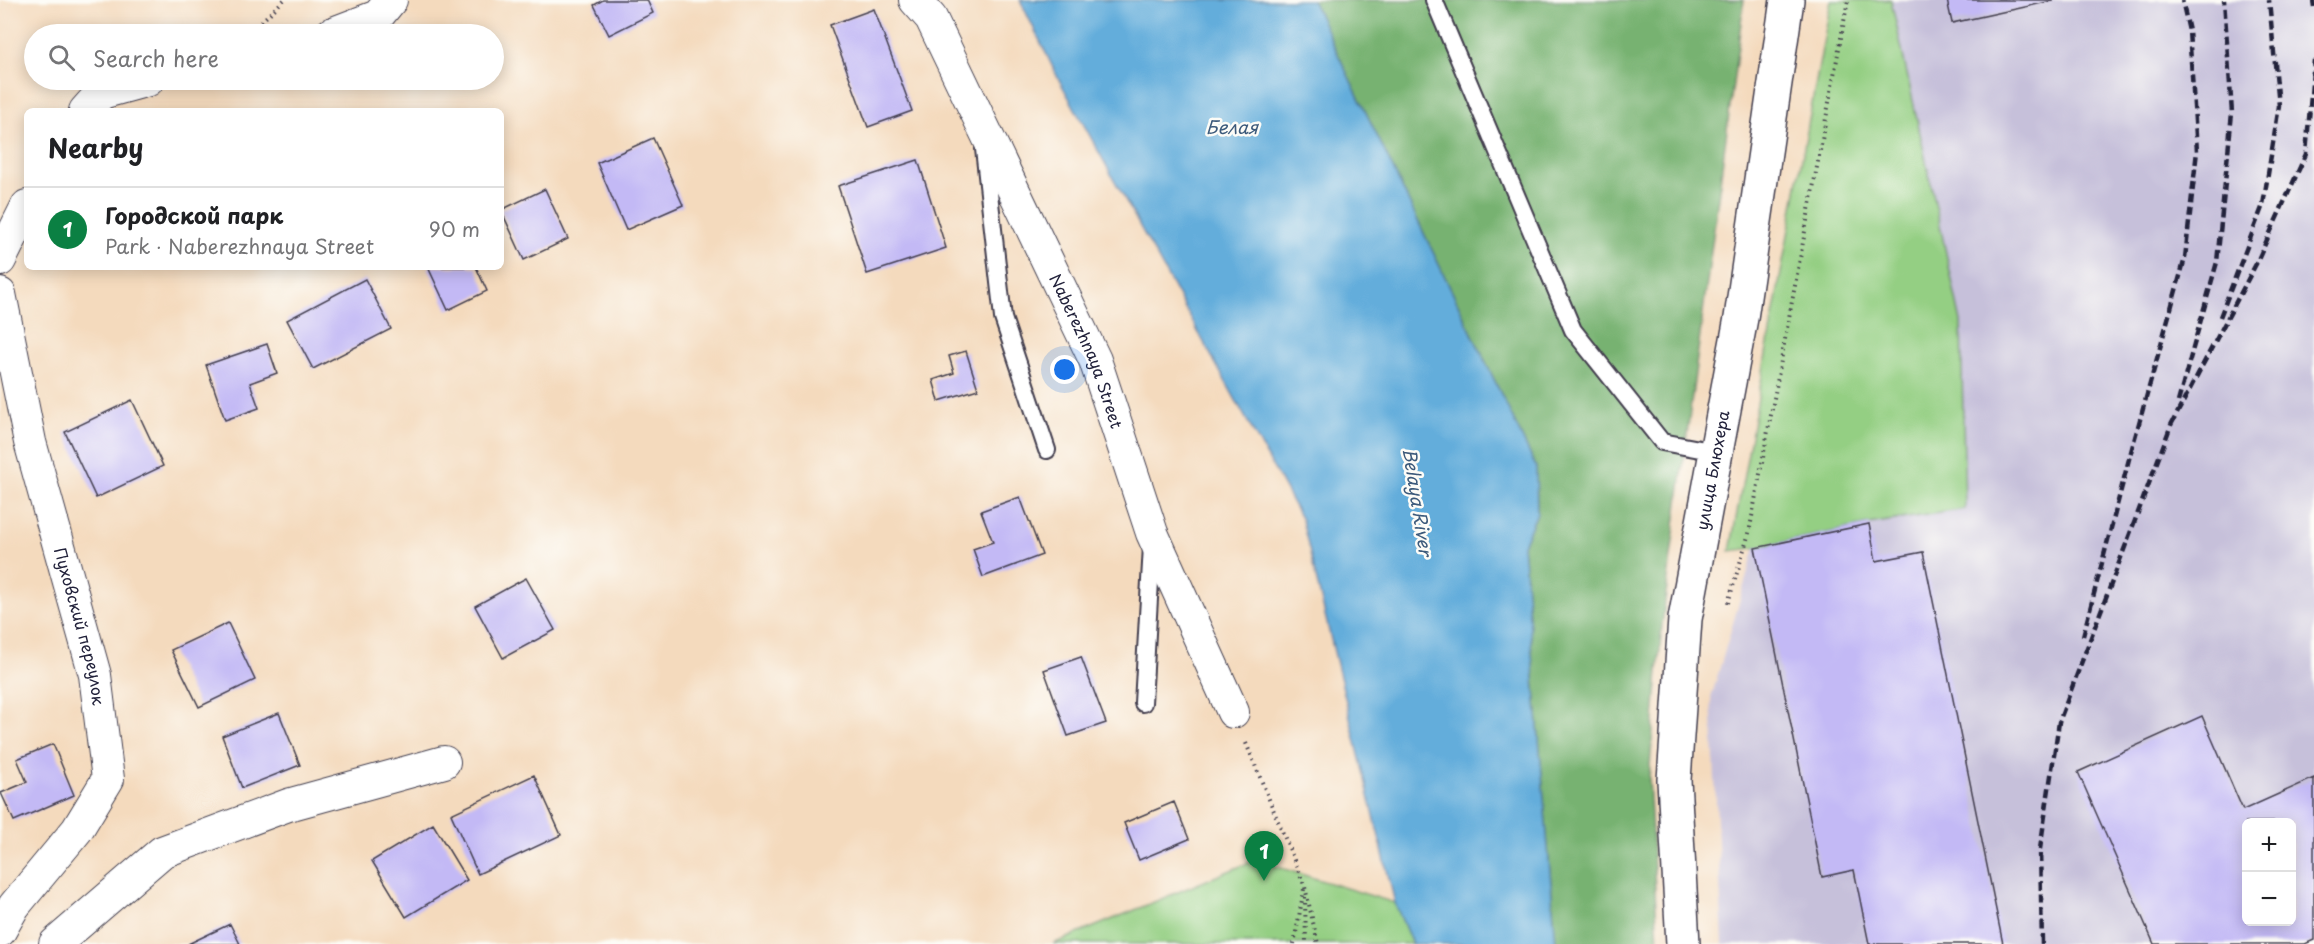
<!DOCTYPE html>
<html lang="en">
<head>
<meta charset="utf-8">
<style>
  :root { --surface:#fff; --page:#f2f2f2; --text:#202124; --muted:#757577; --line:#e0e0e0; --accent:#0b8043 }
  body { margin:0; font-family:"Playpen Sans",sans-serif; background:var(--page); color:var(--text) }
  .controls { position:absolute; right:18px; bottom:18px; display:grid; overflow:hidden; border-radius:9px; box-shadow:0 3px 15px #0003 }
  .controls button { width:54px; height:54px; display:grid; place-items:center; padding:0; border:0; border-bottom:2px solid var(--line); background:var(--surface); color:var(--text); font:30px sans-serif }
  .you { position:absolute; left:1065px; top:370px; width:21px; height:21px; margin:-15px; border:4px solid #fff; border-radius:50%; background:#1a73e8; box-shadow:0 0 0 9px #1a73e833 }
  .badge { display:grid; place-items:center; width:39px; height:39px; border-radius:50%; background:var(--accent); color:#fff; font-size:20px; font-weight:700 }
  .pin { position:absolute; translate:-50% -50px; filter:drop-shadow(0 2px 3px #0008) }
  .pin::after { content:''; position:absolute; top:32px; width:21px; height:18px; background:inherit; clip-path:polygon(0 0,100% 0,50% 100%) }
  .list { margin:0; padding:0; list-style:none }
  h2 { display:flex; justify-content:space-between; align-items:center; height:78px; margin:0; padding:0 24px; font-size:26px }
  h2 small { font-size:20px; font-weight:400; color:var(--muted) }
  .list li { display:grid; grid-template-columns:39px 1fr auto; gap:18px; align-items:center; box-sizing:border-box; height:84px; padding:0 24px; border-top:2px solid var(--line) }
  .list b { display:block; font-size:22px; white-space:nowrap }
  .list p { margin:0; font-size:20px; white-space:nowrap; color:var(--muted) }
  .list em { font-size:20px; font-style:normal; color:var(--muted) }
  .icon { flex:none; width:33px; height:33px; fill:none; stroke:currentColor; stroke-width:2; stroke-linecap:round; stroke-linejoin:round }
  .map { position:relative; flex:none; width:2314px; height:944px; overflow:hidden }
  .search { position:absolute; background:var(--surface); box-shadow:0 3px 15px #0003; left:24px; top:24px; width:480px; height:66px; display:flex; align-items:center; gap:15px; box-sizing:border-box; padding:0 21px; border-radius:33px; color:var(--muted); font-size:22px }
  .panel { position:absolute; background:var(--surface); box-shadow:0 3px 15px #0003; left:24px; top:108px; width:480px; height:162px; border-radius:9px }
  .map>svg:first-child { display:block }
  .industrial { fill:#c6c0da; fill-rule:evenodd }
  .green { fill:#94cf83; stroke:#5b785f; stroke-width:1.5 }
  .forest { fill:#77b271; stroke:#4c6a56; stroke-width:1.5 }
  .water { fill:#64addb; stroke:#43688b; stroke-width:1.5 }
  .building { fill:#c3b9f5; fill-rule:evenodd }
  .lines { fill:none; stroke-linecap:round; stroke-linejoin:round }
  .service-casing { stroke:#423e4e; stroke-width:20 }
  .minor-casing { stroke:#423e4e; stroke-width:34 }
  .secondary-casing { stroke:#423e4e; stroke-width:36 }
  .path { stroke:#423e4e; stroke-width:4; stroke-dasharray:1.5 4.5; stroke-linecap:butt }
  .service { stroke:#fff; stroke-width:16 }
  .minor { stroke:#fff; stroke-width:32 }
  .secondary { stroke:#fff; stroke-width:33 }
  .rail { stroke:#22223b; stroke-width:4.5; stroke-dasharray:9 4.5; stroke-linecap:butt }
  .labels { text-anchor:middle; stroke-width:5; stroke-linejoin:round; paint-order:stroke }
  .street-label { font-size:16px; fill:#22223b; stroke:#fdfcf7 }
  .water-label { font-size:18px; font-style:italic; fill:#3c5a7b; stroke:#fdfcf7 }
</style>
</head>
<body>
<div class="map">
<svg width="2314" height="944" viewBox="0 0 2314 944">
  <rect width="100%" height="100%" fill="#fdfcf7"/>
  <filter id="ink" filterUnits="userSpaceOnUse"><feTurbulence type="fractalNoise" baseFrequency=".0167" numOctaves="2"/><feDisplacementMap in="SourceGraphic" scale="12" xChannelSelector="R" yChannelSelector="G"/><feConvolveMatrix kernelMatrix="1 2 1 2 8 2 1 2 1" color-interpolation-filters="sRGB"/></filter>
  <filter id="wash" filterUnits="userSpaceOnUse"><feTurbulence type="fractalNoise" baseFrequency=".008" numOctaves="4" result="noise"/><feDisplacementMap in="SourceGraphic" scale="24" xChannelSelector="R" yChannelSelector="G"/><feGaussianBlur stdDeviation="1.35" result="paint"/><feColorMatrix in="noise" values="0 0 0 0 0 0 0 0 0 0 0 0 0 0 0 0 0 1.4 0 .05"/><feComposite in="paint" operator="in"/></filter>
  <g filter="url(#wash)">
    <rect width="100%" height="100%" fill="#f4dabd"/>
    <path class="industrial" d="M1891 0H2314V944H1723L1711 698 1755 548 1869 524 1961 322ZM2246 822H2292V922H2246Z"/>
    <path class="green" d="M1831 0H1891L1961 322 1965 509 1869 524 1755 548 1730 551Z
      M1255 860 1395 903 1412 944H1053Z"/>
    <path class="forest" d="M1312 0H1744L1662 625 1649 778 1658 944H1556L1523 545 1537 513 1536 467Z"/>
    <path class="water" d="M1020 0H1312L1536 467 1537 513 1523 545 1556 944H1412L1395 903 1302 520 1058 78Z"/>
    <g id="blocks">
      <path class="building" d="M603 0H647L653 13 609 35 594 5Z
        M1947 0H2052V1L1952 23Z
        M874 9 912 111 868 127 830 25Z
        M653 138 683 205 626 230 597 163Z
        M918 160 946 248 867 274 838 186Z
        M545 189 568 239 524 260 501 210Z
        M428 267H476L487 291 448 310Z
        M365 279 391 329 313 369 287 320Z
        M267 344 277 373 250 383 259 408 225 420 206 365Z
        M966 351 978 389 939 401 933 380 954 373 949 356Z
        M132 400 163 466 96 498 65 432Z
        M1020 497 1042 555 983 577 973 549 993 542 981 511Z
        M1869 524 1876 561 1923 552 2003 944H1869L1854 870 1822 877 1755 548Z
        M526 578 555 630 503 658 475 606Z
        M228 623 255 680 199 707 171 650Z
        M1081 657 1106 723 1068 736 1044 670Z
        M279 713 300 765 242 788 222 736Z
        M2202 716 2243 810 2314 778V940L2305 944H2154L2078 772ZM2246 822H2292V922H2246Z
        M53 744 74 795 14 821 1 793 27 782 17 759Z
        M534 775 561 835 478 874 451 814Z
        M1174 802 1189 839 1139 860 1124 823Z
        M433 824 467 880 406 917 372 861Z
        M230 924 240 944H188Z"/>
    </g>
  </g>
  <g filter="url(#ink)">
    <use href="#blocks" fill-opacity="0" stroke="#423e4e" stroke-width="1.5"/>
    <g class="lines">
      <g class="service-casing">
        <path id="service" d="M1434 0 1573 330 1662 442 1716 452
          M984 149 1003 318 1047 450
          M1143 703 1152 546"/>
      </g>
      <g class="minor-casing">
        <g id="minor">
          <path id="s1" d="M915 0 931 18 1095 360 1152 533 1233 712"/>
          <path d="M331 34 378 16 391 0"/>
          <path d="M85 111 101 93 148 80"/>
          <path d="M0 260 27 206"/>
          <path id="s2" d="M0 294 30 442 95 675 108 779 77 830 14 906 0 931"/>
          <path d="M55 944 162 852 288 805 444 762"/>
        </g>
      </g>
      <g class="secondary-casing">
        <g id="secondary">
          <path id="s3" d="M1683 944 1674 780 1685 619 1741 318 1787 0"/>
        </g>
      </g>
      <path class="path" d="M248 34 284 0
        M1728 603 1749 533 1848 0
        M1246 743 1305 887 1318 944
        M1305 897 1306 944
        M1294 944 1304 889"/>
      <use href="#service" class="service"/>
      <use href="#minor" class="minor"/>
      <use href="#secondary" class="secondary"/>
      <path class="rail" d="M2313 0 2314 7
        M2220 317 2263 205 2279 106 2269 0
        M2178 402 2217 262 2232 113 2224 0
        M2083 636 2129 459 2185 258 2197 151 2189 31 2182 0
        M2042 944 2040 849 2059 722 2171 425 2256 264 2306 154 2314 60"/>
    </g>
  </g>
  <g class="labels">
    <g class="street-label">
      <text dy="6" stroke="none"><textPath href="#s1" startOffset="392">Naberezhnaya Street</textPath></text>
      <text dy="6" stroke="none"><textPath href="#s3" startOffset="477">улица Блюхера</textPath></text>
      <text dy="6" stroke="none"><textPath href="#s2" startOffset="342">Пуховский переулок</textPath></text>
    </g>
    <g class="water-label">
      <text x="1232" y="134">Белая</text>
      <text transform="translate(1417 502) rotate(81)" y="6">Belaya River</text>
    </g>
  </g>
</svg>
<div class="controls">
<button>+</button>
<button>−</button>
</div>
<div class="you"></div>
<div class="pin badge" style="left:1264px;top:881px">1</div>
<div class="search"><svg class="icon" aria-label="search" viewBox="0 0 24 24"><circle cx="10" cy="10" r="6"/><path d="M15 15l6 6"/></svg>Search here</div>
<section class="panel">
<h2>Nearby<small></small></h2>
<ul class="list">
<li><span class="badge">1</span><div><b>Городской парк</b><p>Park · Naberezhnaya Street</p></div><em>90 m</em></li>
</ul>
</section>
</div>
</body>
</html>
